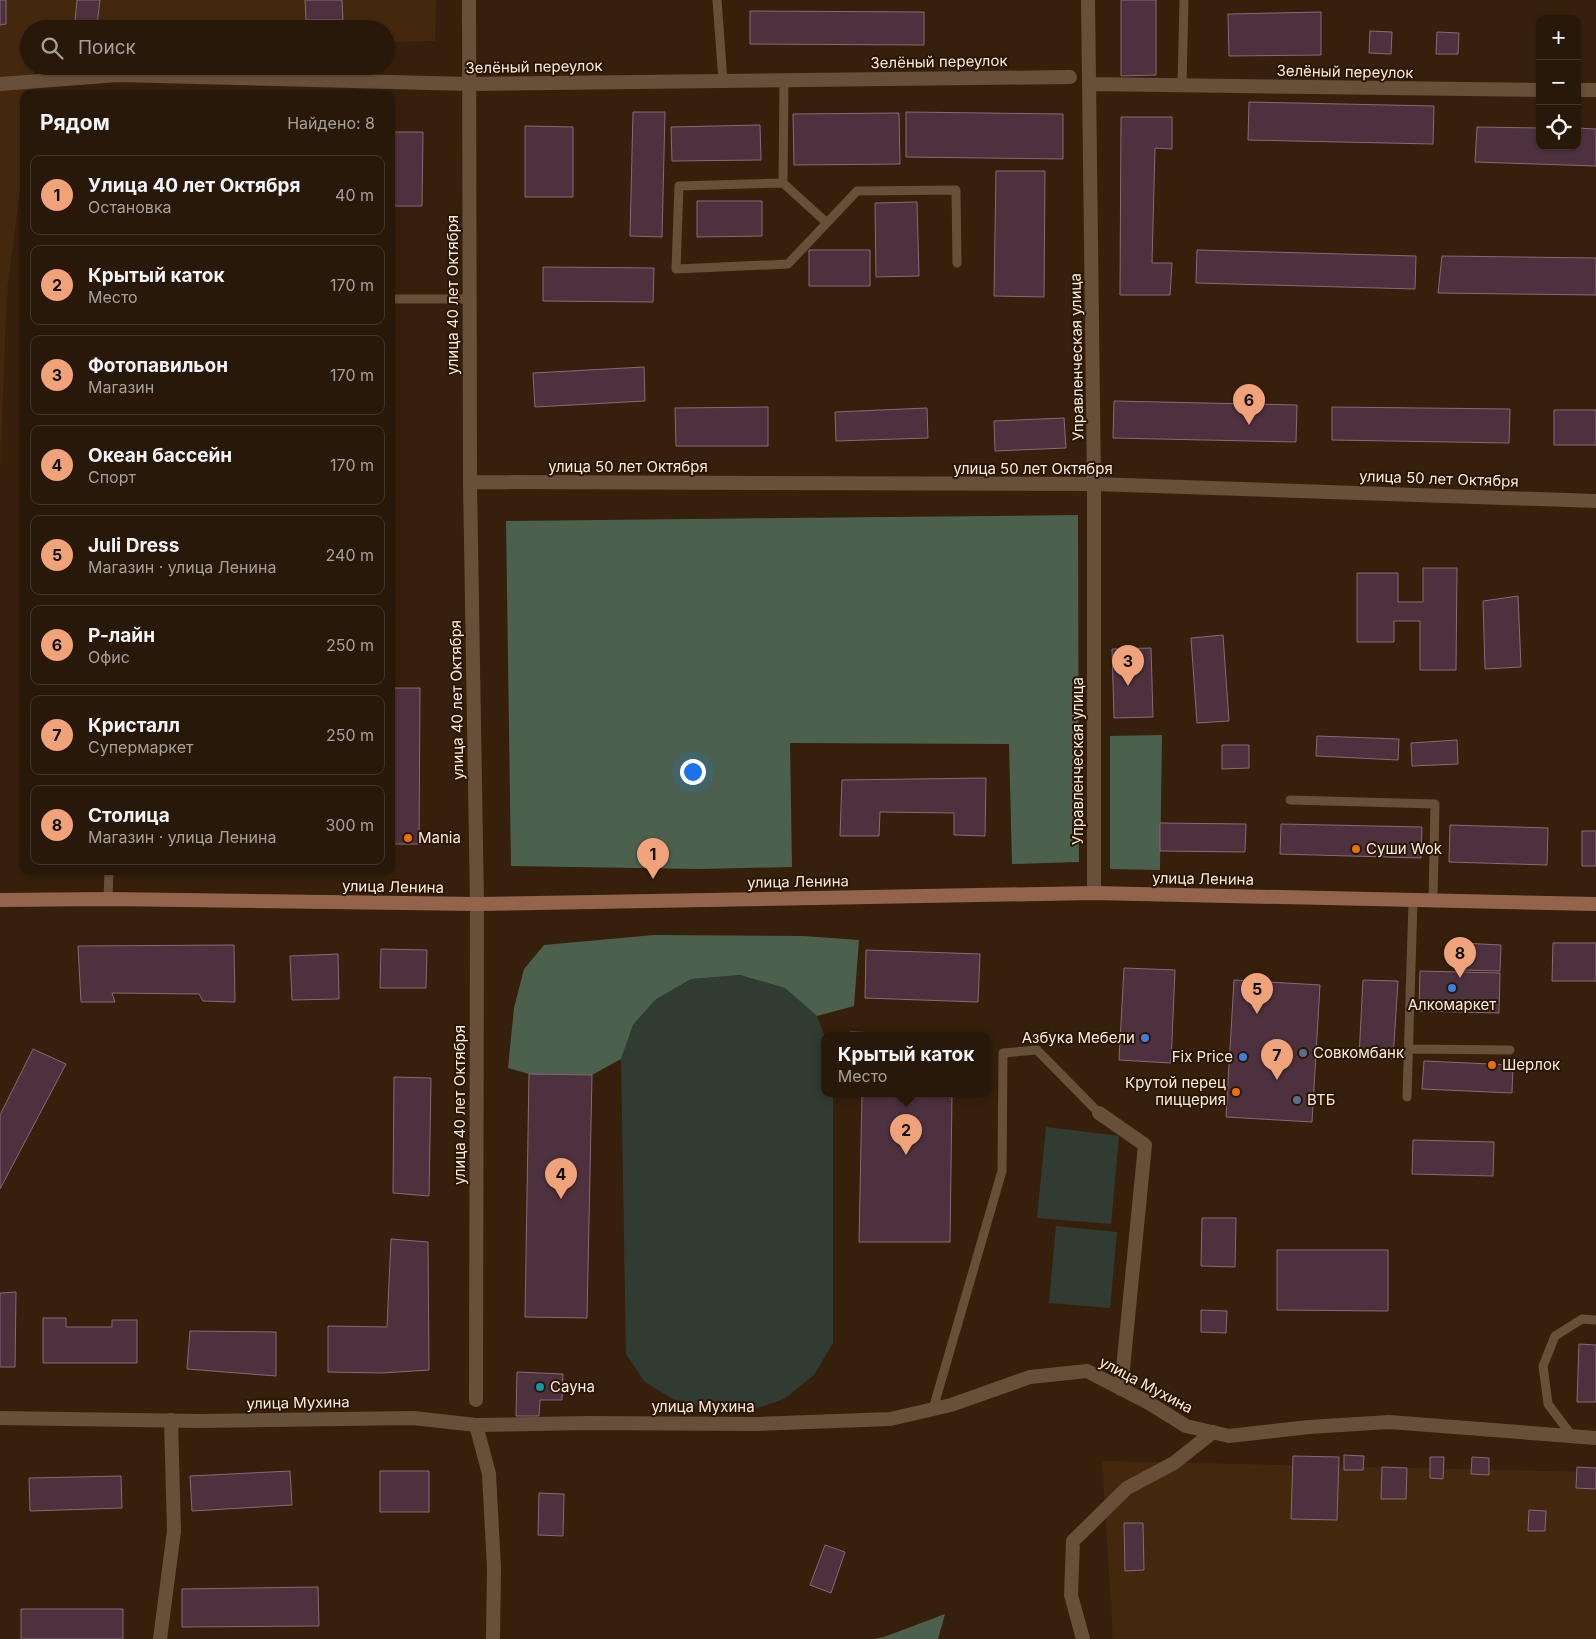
<!DOCTYPE html>
<html lang="ru">
<head>
<meta charset="utf-8">
<style>
  :root { --surface:#281809; --page:#342517; --text:#f1f3f6; --muted:#a5a09c; --line:#44372a; --accent:#f0a279 }
  body { margin:0; font-family:Inter,sans-serif; background:var(--page); color:var(--text) }
  .controls { position:absolute; right:15px; top:15px; display:grid; overflow:hidden; border-radius:10px; box-shadow:0 1px 4px #0004 }
  .controls button { width:45px; height:45px; display:grid; place-items:center; padding:0; border:0; border-bottom:1px solid var(--line); background:var(--surface); color:var(--text); font:25px sans-serif }
  .you { position:absolute; left:692px; top:771px; width:18px; height:18px; margin:-12px; border:4px solid #fff; border-radius:50%; background:#1a73e8; box-shadow:0 0 0 8px #1a73e833 }
  .badge { display:grid; place-items:center; width:32px; height:32px; border-radius:50%; background:var(--accent); color:#111; font-size:16px; font-weight:700 }
  .pin { position:absolute; translate:-50% -41px; filter:drop-shadow(0 1px 2px #0008) }
  .pin::after { content:''; position:absolute; top:26px; width:18px; height:15px; background:inherit; clip-path:polygon(0 0,100% 0,50% 100%) }
  .popup { position:absolute; left:821px; top:1032px; width:170px; height:65px; box-sizing:border-box; display:grid; place-content:center; border-radius:10px; background:var(--surface); filter:drop-shadow(0 1px 4px #0005); font-size:16px; white-space:nowrap; color:var(--muted) }
  .popup b { font-size:19px; color:var(--text) }
  .popup::after { content:''; position:absolute; left:50%; top:100%; margin-left:-10px; border:10px solid transparent; border-top-color:var(--surface) }
  .list { margin:0; padding:0; list-style:none }
  h2 { display:flex; justify-content:space-between; align-items:center; height:65px; margin:0; padding:0 20px; font-size:21px }
  h2 small { font-size:16px; font-weight:400; color:var(--muted) }
  .list li { display:grid; grid-template-columns:32px 1fr auto; gap:15px; align-items:center; box-sizing:border-box; height:80px; margin:0 10px 10px; padding:0 10px; border:1px solid var(--line); border-radius:10px }
  .list b { display:block; font-size:19px; white-space:nowrap }
  .list p { margin:0; font-size:16px; white-space:nowrap; color:var(--muted) }
  .list em { font-size:16px; font-style:normal; color:var(--muted) }
  .icon { flex:none; width:28px; height:28px; fill:none; stroke:currentColor; stroke-width:2; stroke-linecap:round; stroke-linejoin:round }
  .map { position:relative; flex:none; width:1596px; height:1639px; overflow:hidden }
  .search { position:absolute; background:var(--surface); box-shadow:0 1px 4px #0004; left:20px; top:20px; width:375px; height:55px; display:flex; align-items:center; gap:12px; box-sizing:border-box; padding:0 18px; border-radius:28px; color:var(--muted); font-size:19px }
  .panel { position:absolute; background:var(--surface); box-shadow:0 1px 4px #0004; left:20px; top:90px; width:375px; height:785px; border-radius:10px }
  .map>svg:first-child { display:block }
  .built { fill:#43280e }
  .green { fill:#303c31 }
  .forest { fill:#4b614d }
  .building { fill:#4d313e; stroke:#886876 }
  .lines { fill:none; stroke-linecap:round; stroke-linejoin:round }
  .service { stroke:#674f3a; stroke-width:9 }
  .minor { stroke:#674f3a; stroke-width:14 }
  .secondary { stroke:#93634c; stroke-width:14 }
  .food-dot { fill:#e8710a; stroke:#2b1604; stroke-width:2 }
  .shop-dot { fill:#3f7fe0; stroke:#2b1604; stroke-width:2 }
  .service-dot { fill:#5c6f8a; stroke:#2b1604; stroke-width:2 }
  .culture-dot { fill:#0f9aa8; stroke:#2b1604; stroke-width:2 }
  .labels { text-anchor:middle; stroke-width:4; stroke-linejoin:round; paint-order:stroke }
  .street-label { font-size:15px; fill:#faebdf; stroke:#2b1604 }
  .poi-label { font-size:15px; fill:#faebdf; stroke:#2b1604; text-anchor:start }
</style>
</head>
<body>
<div class="map">
<svg width="1596" height="1639" viewBox="0 0 1596 1639">
  <rect width="100%" height="100%" fill="#36200c"/>
  <path class="built" d="M0 0H436L435 41 386 42V29H29V66H35L32 94H24V160L7 290 0 473Z
    M1102 1461 1596 1472V1639H1113Z"/>
  <path class="green" d="M740 975 785 988 817 1016 825 1037V1094H833V1343L814 1375 784 1399 752 1410H712L673 1399 645 1382 626 1354 621 1059 633 1025 655 1000 691 979Z
    M1046 1127 1119 1136 1111 1224 1037 1218Z
    M1056 1226 1117 1232 1110 1308 1049 1303Z"/>
  <path class="forest" d="M1078 515 1079 862 1012 864 1009 744 790 743 792 867 700 869 511 866 506 521Z
    M1162 735 1160 870 1110 869V736Z
    M654 935 803 936 859 940 854 1006 817 1016 785 988 740 975 691 979 655 1000 633 1025 621 1059 592 1075 529 1074 508 1068 514 1008 524 969 544 945Z
    M945 1614 938 1639H874L884 1637Z"/>
  <path class="building" d="M0 0H6V24L0 25Z
    M77 0H100L97 25 75 22Z
    M305 0H342L343 20H306Z
    M1121 0H1156V75L1121 76Z
    M750 11 924 12V45L750 44Z
    M1321 12V55L1229 56 1228 14Z
    M1370 31 1392 32 1391 54 1369 53Z
    M1437 32 1459 33 1458 54H1436Z
    M1249 102 1434 106 1433 144 1248 140Z
    M633 112H665L662 237 630 236Z
    M906 112 1063 114V159L906 157Z
    M899 113 900 164 794 165 793 114Z
    M1121 117H1172V149L1155 148 1152 263H1172L1170 295H1120Z
    M760 125 761 160 672 161 671 127Z
    M525 126 573 127V197H525Z
    M1477 127 1540 128V146H1577V128L1596 129V166L1475 162Z
    M391 132H423L422 206H391Z
    M996 171H1045L1044 297 994 296Z
    M697 201H762V236L697 237Z
    M917 202 919 276 876 277 875 203Z
    M809 250H870V286H809Z
    M1197 250 1416 256 1415 289 1196 283Z
    M1442 256 1596 258V295L1438 293Z
    M543 267 654 268 653 302 543 301Z
    M644 367 645 401 535 407 533 373Z
    M1114 401 1297 405 1296 442 1113 438Z
    M768 407V446H676L675 408Z
    M1332 407 1510 409 1509 443 1332 440Z
    M927 408 928 438 836 441 835 412Z
    M1554 410H1596V445H1554Z
    M1064 418 1066 448 995 451 994 421Z
    M1423 568H1457L1456 670H1420V621H1394V642H1357V573H1398V602H1423Z
    M1518 596 1521 667 1485 669 1483 601Z
    M1223 635 1229 721 1197 723 1191 638Z
    M1151 648 1153 717 1114 718 1112 649Z
    M391 688H420L419 844H391Z
    M1317 736 1399 739 1398 760 1316 756Z
    M1457 740 1458 764 1412 766 1411 743Z
    M1222 745H1249V768L1222 769Z
    M986 778 985 836 954 835V813L880 812 879 836H840L842 780Z
    M1160 823 1246 824 1245 852 1160 851Z
    M1281 824 1422 827 1421 858 1280 854Z
    M1450 825 1548 828 1547 865 1449 862Z
    M1582 831H1596V866H1582Z
    M1461 943 1501 945 1500 971 1460 970Z
    M1553 943H1596V981H1552Z
    M234 945 235 1002 203 1001 199 994 112 993 115 1002H81L78 946Z
    M381 949 427 950 426 988H380Z
    M866 950 980 954 978 1002 865 998Z
    M338 954 339 999 292 1000 290 956Z
    M1124 968 1175 970 1171 1063 1119 1060Z
    M1420 971 1500 973 1499 1013 1419 1011Z
    M1234 980 1320 985 1312 1122 1226 1117Z
    M1363 980 1398 981 1393 1059 1359 1057Z
    M850 1032 964 1035V1036H850Z
    M33 1049 66 1064 0 1189V1115Z
    M1424 1061 1513 1065 1512 1093 1422 1089Z
    M529 1074 592 1075 587 1318 525 1317Z
    M394 1077 431 1078 429 1196 393 1193Z
    M862 1094H952L950 1242H859Z
    M1413 1140 1494 1142 1493 1176 1412 1174Z
    M1202 1218H1236L1235 1267 1201 1266Z
    M391 1239 428 1242 429 1370 382 1373 328 1372V1326L387 1327Z
    M1277 1250H1388V1311L1277 1310Z
    M16 1292 15 1367H0V1293Z
    M1201 1310 1227 1311 1226 1333 1201 1332Z
    M43 1318H66V1327H112V1320H137V1363H43Z
    M190 1331 276 1332V1376L187 1369Z
    M1579 1344 1596 1345V1402H1577Z
    M517 1372 563 1374 562 1400H540L539 1416H516Z
    M1344 1455 1364 1456 1363 1470H1344Z
    M1293 1456 1339 1457 1337 1520 1291 1519Z
    M1430 1457H1444L1443 1479 1430 1478Z
    M1472 1457 1489 1458V1475L1471 1474Z
    M1382 1467 1407 1468 1406 1499H1381Z
    M1577 1467 1596 1468V1489L1576 1488Z
    M290 1471 292 1505 192 1511 190 1476Z
    M380 1471H429V1512H380Z
    M121 1476 122 1508 30 1511 29 1478Z
    M539 1493 564 1494 563 1536 538 1535Z
    M1529 1510 1546 1511 1545 1531H1528Z
    M1124 1523H1143L1144 1570 1125 1571Z
    M825 1545 845 1552 831 1593 810 1585Z
    M318 1587 319 1626 182 1627V1589Z
    M21 1609H123V1639H21Z"/>
  <g class="lines">
    <path class="service" d="M717 0 723 81
      M784 81 783 183 679 186 676 269 788 264 857 191 956 190 957 263
      M1182 86 1184 0
      M783 183 827 223
      M391 299H470
      M1290 800 1435 804 1433 901
      M108 899 109 871
      M1408 1049 1510 1050
      M1407 1097 1413 901
      M933 1409 1002 1171 1003 1053 1037 1050 1099 1113
      M1572 1436 1548 1404 1543 1366 1555 1336 1582 1319 1596 1320"/>
    <path class="minor" d="M469 0 470 482 477 904 476 1400
      M1088 0 1094 484V893
      M0 84 118 75 469 84 1070 77
      M1090 84 1540 90
      M1577 90H1596
      M470 482 1094 484 1596 501
      M1099 1113 1145 1145 1121 1389
      M0 1418 199 1421 413 1418 476 1425 586 1423 758 1424 890 1419 951 1405 1030 1377 1087 1371 1149 1403 1186 1426 1229 1436 1309 1427 1389 1422 1596 1438
      M476 1425 489 1474 494 1568 493 1639
      M160 1639 174 1531 171 1420
      M1083 1639 1071 1595 1073 1541 1127 1488 1174 1463 1213 1432"/>
    <path class="secondary" d="M0 900 108 899 477 904 1094 893 1596 904"/>
  </g>
  <g class="food-dot">
    <circle cx="408" cy="838" r="5"/>
    <circle cx="1356" cy="849" r="5"/>
    <circle cx="1492" cy="1065" r="5"/>
    <circle cx="1236" cy="1092" r="5"/>
  </g>
  <g class="shop-dot">
    <circle cx="1452" cy="988" r="5"/>
    <circle cx="1145" cy="1038" r="5"/>
    <circle cx="1243" cy="1057" r="5"/>
  </g>
  <g class="service-dot">
    <circle cx="1303" cy="1053" r="5"/>
    <circle cx="1297" cy="1100" r="5"/>
  </g>
  <circle class="culture-dot" cx="540" cy="1387" r="5"/>
  <g class="labels">
    <g class="street-label">
      <text transform="translate(939 62) rotate(-1)" y="5">Зелёный переулок</text>
      <text transform="translate(534 67) rotate(-1)" y="5">Зелёный переулок</text>
      <text transform="translate(1345 72) rotate(1)" y="5">Зелёный переулок</text>
      <text transform="translate(453 295) rotate(-90)" y="5">улица 40 лет Октября</text>
      <text transform="translate(1077 357) rotate(-91)" y="5">Управленческая улица</text>
      <text x="628" y="472">улица 50 лет Октября</text>
      <text x="1033" y="474">улица 50 лет Октября</text>
      <text transform="translate(1439 479) rotate(2)" y="5">улица 50 лет Октября</text>
      <text transform="translate(457 700) rotate(-91)" y="5">улица 40 лет Октября</text>
      <text transform="translate(1078 761) rotate(-90)" y="5">Управленческая улица</text>
      <text transform="translate(1203 879) rotate(1)" y="5">улица Ленина</text>
      <text transform="translate(798 882) rotate(-1)" y="5">улица Ленина</text>
      <text transform="translate(393 887) rotate(1)" y="5">улица Ленина</text>
      <text transform="translate(460 1105) rotate(-90)" y="5">улица 40 лет Октября</text>
      <text transform="translate(1146 1385) rotate(28)" y="5">улица Мухина</text>
      <text transform="translate(298 1403) rotate(-1)" y="5">улица Мухина</text>
      <text x="703" y="1412">улица Мухина</text>
    </g>
    <g class="poi-label">
      <text x="418" y="843">Mania</text>
      <text x="1366" y="854">Суши Wok</text>
      <text x="1452" y="1010" text-anchor="middle">Алкомаркет</text>
      <text x="1135" y="1043" text-anchor="end">Азбука Мебели</text>
      <text x="1313" y="1058">Совкомбанк</text>
      <text x="1233" y="1062" text-anchor="end">Fix Price</text>
      <text x="1502" y="1070">Шерлок</text>
      <text x="1226" y="1088" text-anchor="end">Крутой перец<tspan x="1226" dy="17">пиццерия</tspan></text>
      <text x="1307" y="1105">ВТБ</text>
      <text x="550" y="1392">Сауна</text>
    </g>
  </g>
</svg>
<div class="controls">
<button>+</button>
<button>−</button>
<button><svg class="icon" aria-label="locate" viewBox="0 0 24 24"><circle cx="12" cy="12" r="6"/><path d="M12 2v4M12 18v4M2 12h4M18 12h4"/></svg></button>
</div>
<div class="you"></div>
<div class="pin badge" style="left:653px;top:879px">1</div>
<div class="pin badge" style="left:906px;top:1155px">2</div>
<div class="popup"><b>Крытый каток</b>Место</div>
<div class="pin badge" style="left:1128px;top:686px">3</div>
<div class="pin badge" style="left:561px;top:1199px">4</div>
<div class="pin badge" style="left:1257px;top:1014px">5</div>
<div class="pin badge" style="left:1249px;top:425px">6</div>
<div class="pin badge" style="left:1277px;top:1080px">7</div>
<div class="pin badge" style="left:1460px;top:978px">8</div>
<div class="search"><svg class="icon" aria-label="search" viewBox="0 0 24 24"><circle cx="10" cy="10" r="6"/><path d="M15 15l6 6"/></svg>Поиск</div>
<section class="panel">
<h2>Рядом<small>Найдено: 8</small></h2>
<ul class="list">
<li><span class="badge">1</span><div><b>Улица 40 лет Октября</b><p>Остановка</p></div><em>40 m</em></li>
<li><span class="badge">2</span><div><b>Крытый каток</b><p>Место</p></div><em>170 m</em></li>
<li><span class="badge">3</span><div><b>Фотопавильон</b><p>Магазин</p></div><em>170 m</em></li>
<li><span class="badge">4</span><div><b>Океан бассейн</b><p>Спорт</p></div><em>170 m</em></li>
<li><span class="badge">5</span><div><b>Juli Dress</b><p>Магазин · улица Ленина</p></div><em>240 m</em></li>
<li><span class="badge">6</span><div><b>Р-лайн</b><p>Офис</p></div><em>250 m</em></li>
<li><span class="badge">7</span><div><b>Кристалл</b><p>Супермаркет</p></div><em>250 m</em></li>
<li><span class="badge">8</span><div><b>Столица</b><p>Магазин · улица Ленина</p></div><em>300 m</em></li>
</ul>
</section>
</div>
</body>
</html>
